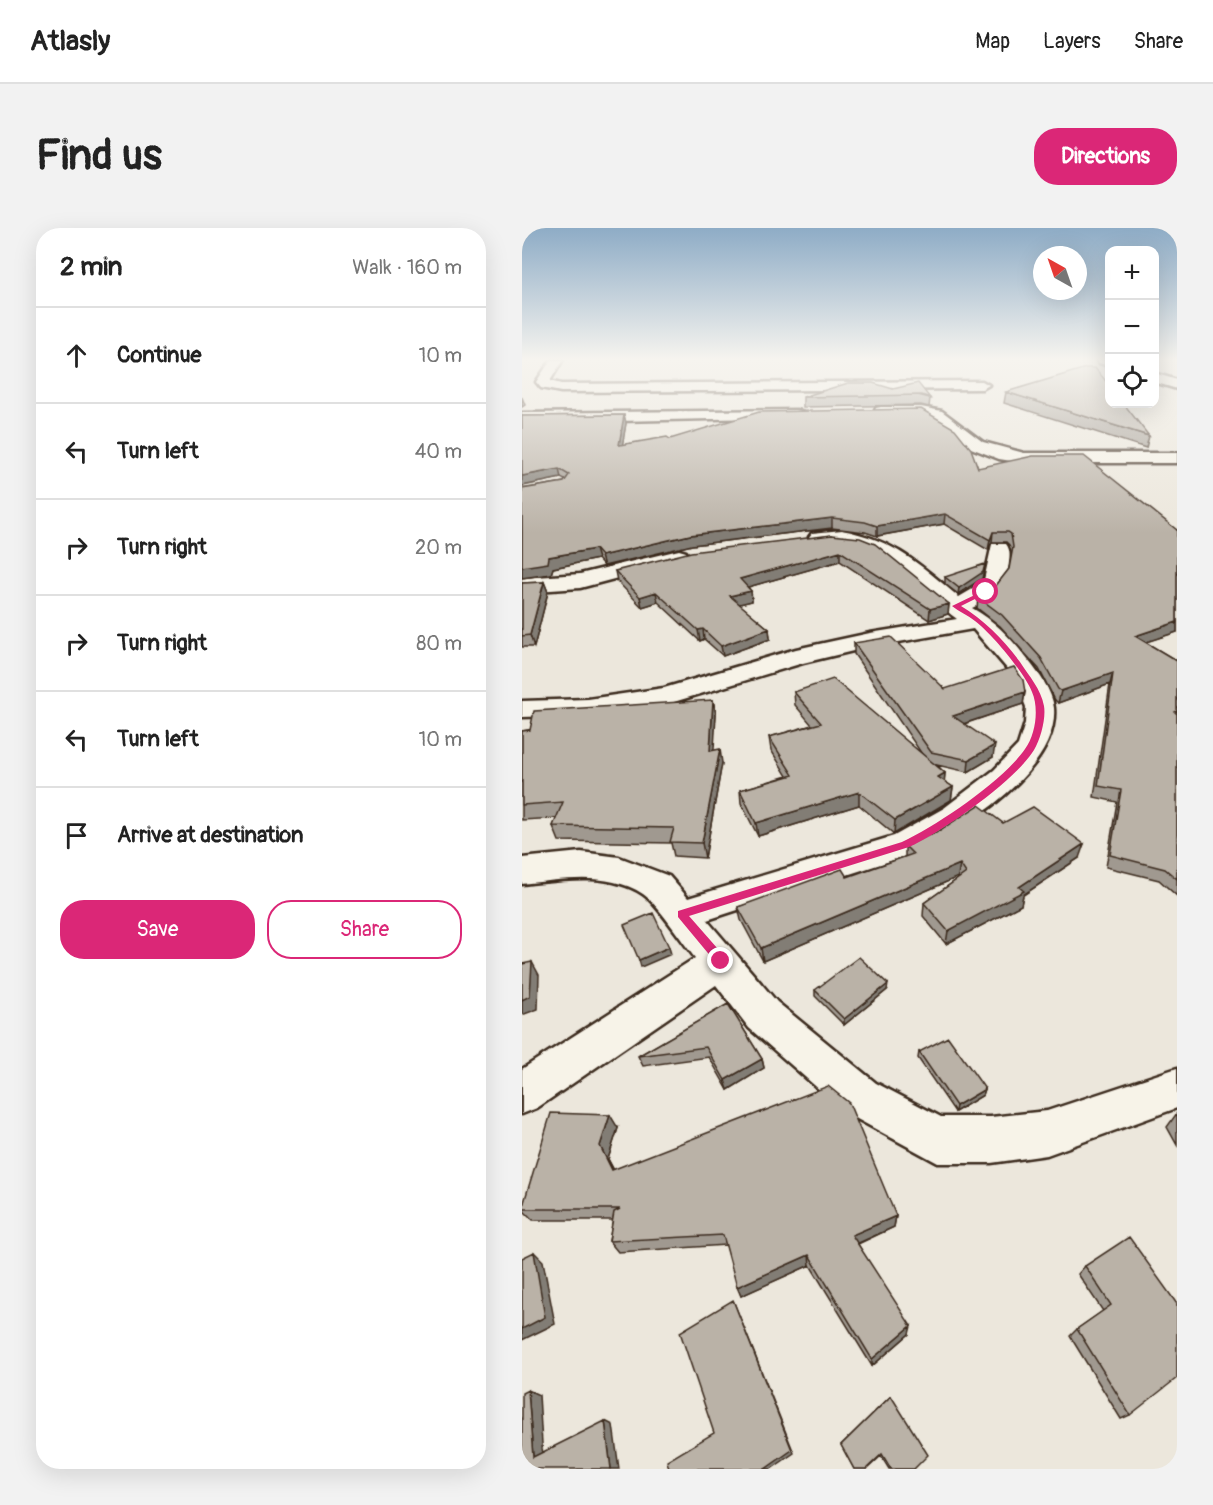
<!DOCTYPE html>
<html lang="en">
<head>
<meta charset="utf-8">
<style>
  :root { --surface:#fff; --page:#f2f2f2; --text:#222; --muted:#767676; --line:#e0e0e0; --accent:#db2777 }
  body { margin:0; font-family:Pangolin,sans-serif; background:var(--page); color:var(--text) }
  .controls { position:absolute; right:18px; top:18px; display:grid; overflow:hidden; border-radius:12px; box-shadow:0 6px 24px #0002 }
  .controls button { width:54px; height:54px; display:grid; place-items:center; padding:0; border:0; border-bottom:2px solid var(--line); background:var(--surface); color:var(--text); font:30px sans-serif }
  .compass { position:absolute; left:511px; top:18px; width:54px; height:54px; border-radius:50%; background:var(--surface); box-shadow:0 6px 24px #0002; rotate:320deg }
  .stop { position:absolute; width:18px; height:18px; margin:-14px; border:4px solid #db2777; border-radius:50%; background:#fff }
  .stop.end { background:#db2777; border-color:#fff; box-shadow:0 2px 6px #0008 }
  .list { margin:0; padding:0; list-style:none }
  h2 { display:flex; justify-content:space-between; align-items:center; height:78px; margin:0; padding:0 24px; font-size:26px }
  h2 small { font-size:20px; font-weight:400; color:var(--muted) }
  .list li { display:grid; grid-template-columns:39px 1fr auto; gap:18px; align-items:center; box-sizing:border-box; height:96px; padding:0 24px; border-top:2px solid var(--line) }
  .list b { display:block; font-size:22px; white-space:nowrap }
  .list em { font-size:20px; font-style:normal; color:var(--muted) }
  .actions { display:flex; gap:12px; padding:18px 24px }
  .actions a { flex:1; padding:14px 0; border:2px solid var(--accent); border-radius:24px; text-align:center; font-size:21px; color:var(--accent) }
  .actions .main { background:var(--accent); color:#fff }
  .icon { flex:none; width:33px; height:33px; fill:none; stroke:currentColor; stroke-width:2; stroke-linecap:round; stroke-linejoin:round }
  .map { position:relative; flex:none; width:655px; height:1241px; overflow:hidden; border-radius:24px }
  header { display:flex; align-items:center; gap:36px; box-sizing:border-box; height:84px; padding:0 30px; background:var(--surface); border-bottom:2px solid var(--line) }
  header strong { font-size:28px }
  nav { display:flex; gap:33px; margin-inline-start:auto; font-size:21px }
  .intro { display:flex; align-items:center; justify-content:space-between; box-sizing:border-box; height:144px; padding:0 36px }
  h1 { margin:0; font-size:42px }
  .button { padding:15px 27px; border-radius:24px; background:var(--accent); color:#fff; font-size:21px; font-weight:700 }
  main { display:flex; gap:36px; padding:0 36px }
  aside { flex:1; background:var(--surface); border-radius:24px; box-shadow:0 6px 24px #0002 }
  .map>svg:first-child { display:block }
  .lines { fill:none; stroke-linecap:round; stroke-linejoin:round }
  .minor-casing { stroke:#3b2a1e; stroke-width:5 }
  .minor { fill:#f7f3e8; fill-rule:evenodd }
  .wall { fill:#a09990; stroke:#3b2a1e; stroke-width:1.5 }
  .shaded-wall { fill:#827d75; stroke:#3b2a1e; stroke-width:1.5 }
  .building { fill:#bab2a7; stroke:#3b2a1e; stroke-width:1.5 }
  .route { fill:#db2777 }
</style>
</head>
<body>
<header>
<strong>Atlasly</strong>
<nav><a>Map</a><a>Layers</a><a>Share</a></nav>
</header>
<div class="intro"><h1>Find us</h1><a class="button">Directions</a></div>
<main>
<aside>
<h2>2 min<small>Walk · 160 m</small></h2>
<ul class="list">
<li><svg class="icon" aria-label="ahead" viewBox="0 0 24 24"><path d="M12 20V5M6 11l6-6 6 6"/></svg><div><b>Continue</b></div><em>10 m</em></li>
<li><svg class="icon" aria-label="left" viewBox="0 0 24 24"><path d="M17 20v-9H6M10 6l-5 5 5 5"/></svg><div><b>Turn left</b></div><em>40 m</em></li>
<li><svg class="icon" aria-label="right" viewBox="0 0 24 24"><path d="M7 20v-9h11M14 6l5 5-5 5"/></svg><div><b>Turn right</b></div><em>20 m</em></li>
<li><svg class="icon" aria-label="right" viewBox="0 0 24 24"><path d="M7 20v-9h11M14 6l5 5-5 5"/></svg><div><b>Turn right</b></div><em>80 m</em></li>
<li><svg class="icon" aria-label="left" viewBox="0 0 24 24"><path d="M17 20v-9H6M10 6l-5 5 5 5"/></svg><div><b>Turn left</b></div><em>10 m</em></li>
<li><svg class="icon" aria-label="arrive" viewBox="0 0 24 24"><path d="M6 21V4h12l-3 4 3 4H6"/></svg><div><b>Arrive at destination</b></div></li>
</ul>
<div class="actions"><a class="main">Save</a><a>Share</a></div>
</aside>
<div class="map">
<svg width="655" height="1241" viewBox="0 0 655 1241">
  <rect width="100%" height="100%" fill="#ece7dc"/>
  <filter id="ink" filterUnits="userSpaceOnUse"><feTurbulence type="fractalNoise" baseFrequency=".0167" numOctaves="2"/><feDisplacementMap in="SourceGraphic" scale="12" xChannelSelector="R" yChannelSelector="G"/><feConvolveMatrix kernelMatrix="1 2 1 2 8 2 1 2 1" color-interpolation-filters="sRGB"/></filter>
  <g filter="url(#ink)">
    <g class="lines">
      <g class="minor-casing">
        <path id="minor" d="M29 132H41L28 153 39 156 460 153 467 157 460 161 39 164 19 160 14 154Z
          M575 132H588V138L577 135Z
          M632 145 655 152V161L632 154Z
          M359 179H399L420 183 461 214 502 225H655V235H502L477 231 449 220 410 190 354 186 352 183 354 180Z
          M274 182 279 183 281 186 279 189 0 195V185Z
          M320 302C372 312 397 336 437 369L454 359 462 352 470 316H484C488 321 488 327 487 334 485 358 470 371 450 380 473 393 489 410 506 432 517 446 530 462 532 480 537 542 443 600 396 624L185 692 255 774 354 855 419 889H469L525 883 655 840V880L525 927 469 935H416L324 885 227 800 194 757 15 880 0 886V841L173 730C162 716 134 674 121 666 85 643 40 652 0 656V630L59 624 97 629 147 648 166 670 372 608 422 580 472 542 496 517 503 495 504 479 493 450 451 401 348 419 281 435 145 476 66 487 0 489V473L66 471 142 460 274 421 348 405 435 391C403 367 377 332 337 318 321 313 305 317 290 313L287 309 290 305Z
          M157 322 164 324 167 328 164 332 58 360 0 364V350L58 346Z"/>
      </g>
      <use href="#minor" class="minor"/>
    </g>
    <path class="wall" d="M371 161 408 170 407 179 399 177 281 179V169Z
      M484 164 627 208 624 220 482 175Z
      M102 187 104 195 100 217 148 211 456 240 655 302V404L623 414 655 433V668L637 652 584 639 595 574 572 569 588 456 536 475 533 472 517 441 478 398 455 380 456 369 473 359 487 341 490 328 487 317 484 314H470L466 322 422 296 355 308 343 304 310 300 170 317 82 338 76 331 31 340 29 346 0 350V261L42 254 43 252 39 250 0 258V188Z
      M310 307 427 376 426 386 407 392 318 333 226 359 229 363 230 373 217 376 247 401 248 411 201 428 182 411 178 413 136 374 120 379 95 353 93 343Z
      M423 349 460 351 436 366 423 356Z
      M22 354 26 364 12 419H0V355Z
      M332 415 423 461 503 464 501 476 442 496 471 529 446 544 415 537 423 545 422 553 431 559 429 572 372 606 337 577 236 608 219 575 218 562 265 548 249 522 247 509 290 497 273 477 272 464 400 526 332 426Z
      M191 472 194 486 191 522 200 535 183 630 152 628 149 615 37 613 31 598 35 590 0 592V503Z
      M481 595 557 630 501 667 499 677 424 716 401 688 402 675 437 650 436 649 241 733 219 692 216 679 325 649 383 629V618Z
      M293 762H365L322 797 293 768Z
      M206 776 240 831 242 840 206 862 187 829 121 838 116 828Z
      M397 824 463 861 461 867 433 884 396 830Z
      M655 885V917L645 899Z
      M96 900 86 931 92 942 374 988 372 999 336 1016 387 1106 350 1138 288 1037 219 1068 204 1017 96 1024 87 1013 91 992H11L0 981V978Z
      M563 1038 655 1076 608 1187 599 1191 548 1108 555 1101 581 1083 556 1046Z
      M369 1168 392 1241H367L359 1228 345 1241H332L319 1217Z"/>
    <path class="shaded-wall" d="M0 169 3 177 0 179Z
      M102 187 104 195 99 226 97 217Z
      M37 241 39 250 0 258V248Z
      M423 286 422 296 355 308V298Z
      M310 290V300L170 317 82 338 79 328 168 307Z
      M471 304 470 314 466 322 468 312Z
      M73 321 76 331 31 340 29 346 0 350V339L27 329Z
      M318 323V333L219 361 218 351Z
      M463 336 460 351 436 366 437 360Z
      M22 354 26 364 12 419 8 407Z
      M229 363 230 373 209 378 208 368Z
      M134 364 136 374 120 379 118 369Z
      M427 376 426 386 407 392 408 381Z
      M655 394V404L609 419 613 408Z
      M181 401 182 411 178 413 176 402Z
      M247 401 248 411 201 428 199 418Z
      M591 445 588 456 536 475 539 463Z
      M503 464 501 476 429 500 431 488Z
      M191 472 194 486 191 538 188 523Z
      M473 517 471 529 446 544 447 532Z
      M198 521 200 535 183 630 180 615Z
      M423 545 422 558 416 549Z
      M431 559 429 572 372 606 373 592Z
      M337 564V577L236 608 234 595Z
      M562 616 557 630 501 667 499 677 424 716 426 703 497 659Z
      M438 636 436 649 241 733 239 720Z
      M147 719 149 726 119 739 117 732Z
      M10 734 17 747 16 781 0 787V772Z
      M366 756 365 762 322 797V791Z
      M240 831 242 840 206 862 203 852Z
      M463 861 461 867 433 884 434 878Z
      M88 887 96 900 86 931 98 955 90 942 78 918Z
      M374 988 372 999 330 1018V1007Z
      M12 1024 21 1033 33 1096 0 1112V1101Z
      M287 1027 288 1037 219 1068 215 1059Z
      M211 1072 272 1225 249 1241H243Z
      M389 1098 387 1106 350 1138V1131Z
      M6 1162 17 1167 21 1232 11 1229Z
      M83 1193 91 1197 97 1241H89Z"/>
    <path class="building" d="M564 140H573L588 158V176H602L627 208 484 164Z
      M326 155H351L371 161 396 155 408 170 400 167 281 169Z
      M399 181 433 201 449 221 456 240 511 228H562L655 302V394L613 408 655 433V483L653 484 655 486V651L643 641 588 627 599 562 576 558 591 445 539 463 536 461 519 430 480 387 456 369 473 359 487 341 491 319 489 306 486 304H471L468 312 423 286 355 298 343 294 310 290 168 307 79 328 73 321 27 329 26 335 0 339V261L42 254 47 247 37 241 0 248V188L102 187 97 217 145 209 148 211 237 184Z
      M310 307 338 310 353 316 427 376 408 381 318 323 218 351 229 363 208 368 247 401 199 418 181 401 176 402 134 364 118 369 93 343 169 324Z
      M463 336 461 344 437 360 423 349Z
      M22 354 8 407 0 408V355Z
      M369 409 423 461 492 439 501 452 503 464 431 488 473 517 447 532 409 524 332 415Z
      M311 451 423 545 416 549 431 559 373 592 337 564 234 595 218 562 271 547 247 509 299 495 272 464Z
      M191 472 188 523 198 521 180 615 148 614 152 600 31 598 41 574 0 577V503L8 502 12 483Z
      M457 577 481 595 511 579 562 616 497 659 502 663 426 703 402 675 444 645 438 636 239 720 216 679 320 641 325 649 391 626 383 618 418 602Z
      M131 685 147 719 117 732 102 697Z
      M337 729 366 756 322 791 293 762Z
      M10 734 8 768 0 772V736Z
      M206 776 240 831 203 852 184 819 116 828Z
      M426 809 463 861 434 878 397 824Z
      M306 858 327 875 374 988 330 1007 389 1098 350 1131 287 1027 215 1059 201 1007 87 1013 92 984 98 981H0L29 885 88 887 78 918 90 942Z
      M607 1009 655 1076V1150L608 1187 555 1101 589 1077 563 1038Z
      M12 1024 23 1089 0 1101V1030Z
      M211 1072 270 1222 243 1241H147L145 1233 192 1205 158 1104Z
      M6 1162 11 1229 83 1193 89 1241H0V1165Z
      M369 1168 406 1227 392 1241H369L360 1226 344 1241H332L319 1217Z"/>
  </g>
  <linearGradient id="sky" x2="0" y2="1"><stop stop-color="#8eacc6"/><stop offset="0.43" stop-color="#f6f4ef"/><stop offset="1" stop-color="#f6f4ef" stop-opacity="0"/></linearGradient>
  <rect width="655" height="305" fill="url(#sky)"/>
  <path class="route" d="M461 363 467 364 439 378C462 392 482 412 498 434 507 448 519 461 522 478 524 490 519 510 512 522 493 553 421 603 387 619L167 688 203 729V736H195L156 689V683L380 614C416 597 481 553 503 521 514 506 517 480 510 464 502 444 470 406 453 393 446 387 437 384 430 378Z"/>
</svg>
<div class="controls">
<button>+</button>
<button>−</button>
<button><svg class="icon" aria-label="locate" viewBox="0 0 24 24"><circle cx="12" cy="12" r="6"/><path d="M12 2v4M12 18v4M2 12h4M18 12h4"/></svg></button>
</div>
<svg class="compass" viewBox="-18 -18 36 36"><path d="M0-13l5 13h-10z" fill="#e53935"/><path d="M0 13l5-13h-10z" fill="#767676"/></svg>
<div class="stop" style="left:464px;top:364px"></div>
<div class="stop end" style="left:199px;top:733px"></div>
</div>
</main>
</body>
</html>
